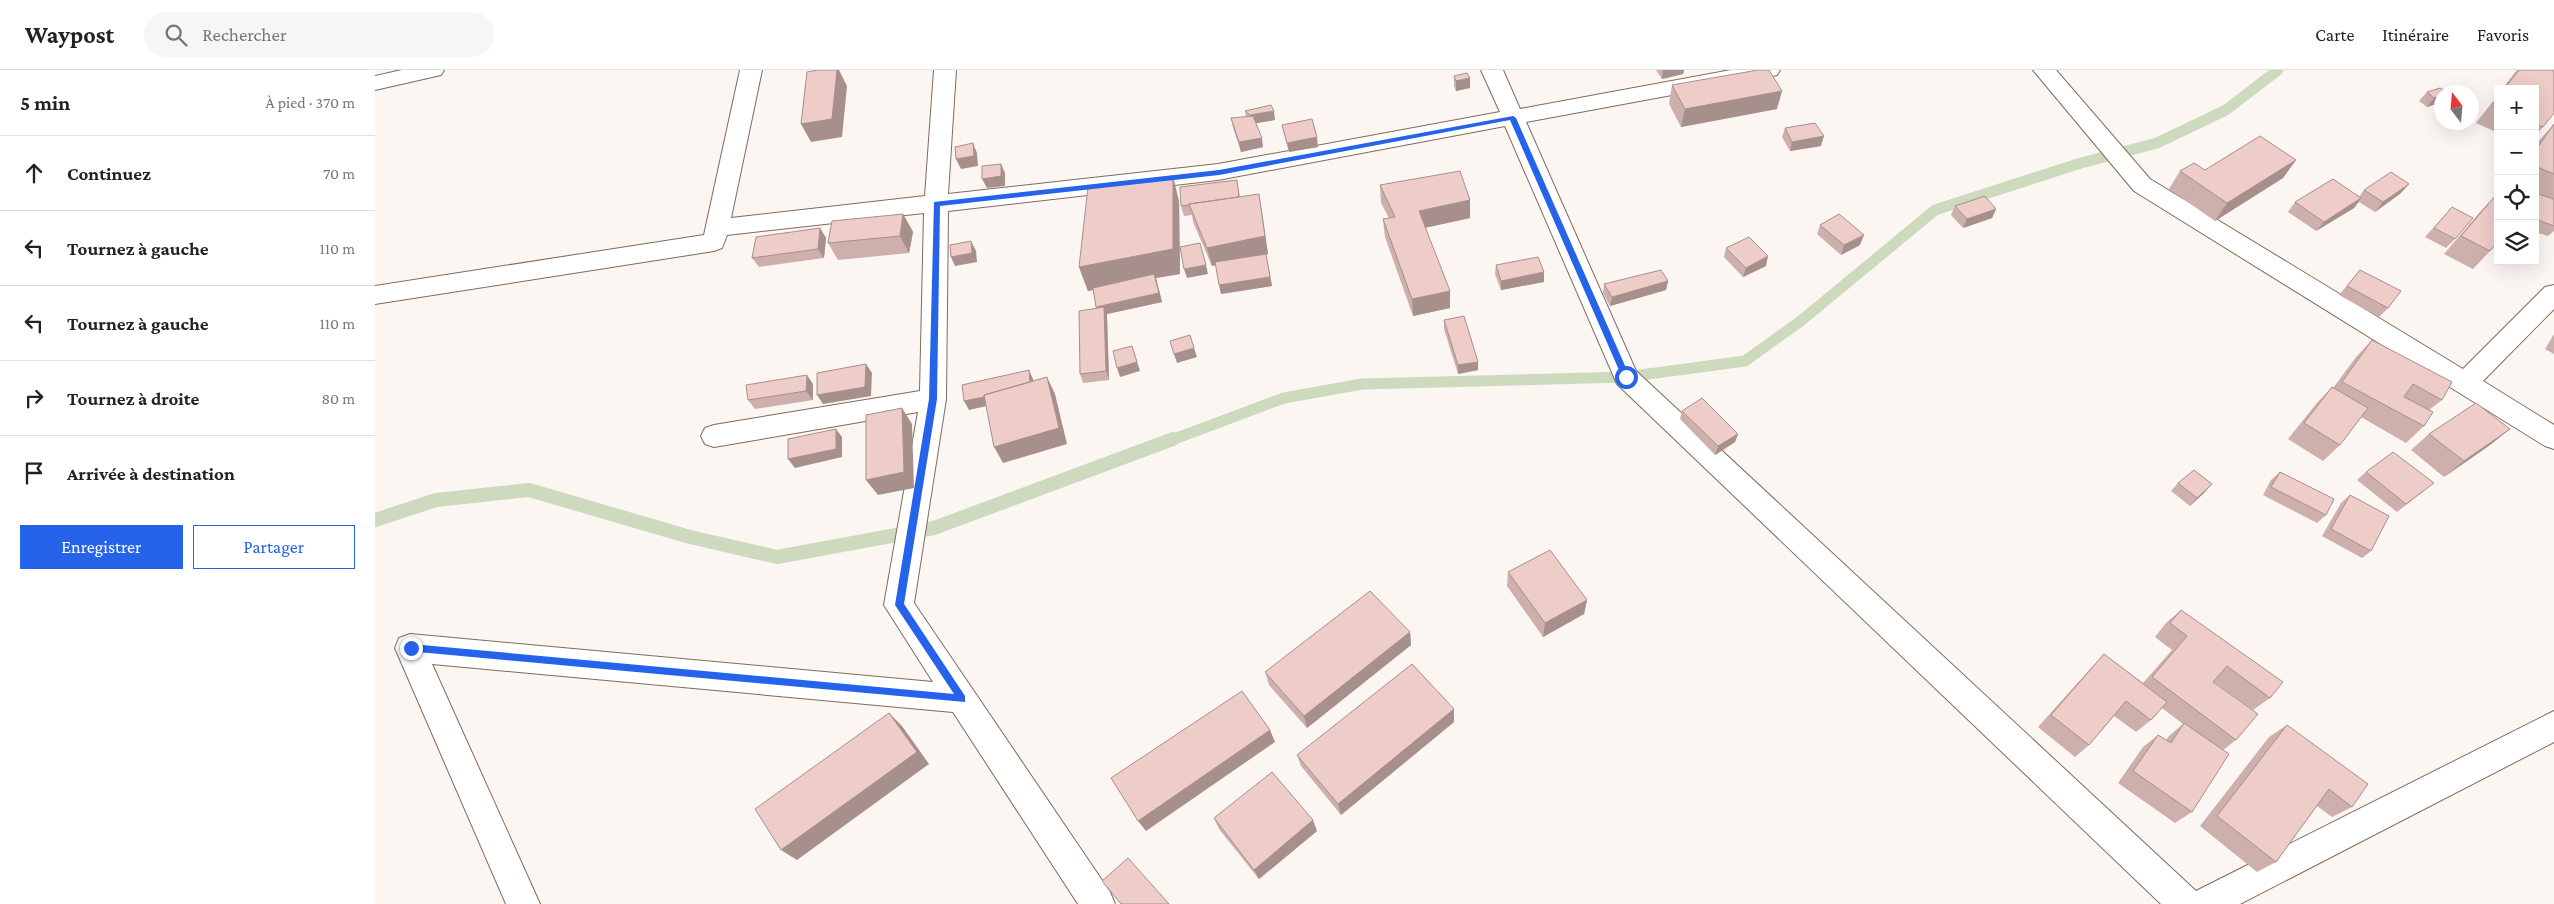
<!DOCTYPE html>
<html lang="fr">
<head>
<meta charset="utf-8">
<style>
  :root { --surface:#fff; --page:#f6f6f6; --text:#222; --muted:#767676; --line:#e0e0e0; --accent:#2563eb }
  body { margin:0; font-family:"Crimson Pro",serif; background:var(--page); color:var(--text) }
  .controls { position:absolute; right:15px; top:15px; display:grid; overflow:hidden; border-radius:0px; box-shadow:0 5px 20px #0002 }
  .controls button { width:45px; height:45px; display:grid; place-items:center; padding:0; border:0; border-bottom:1px solid var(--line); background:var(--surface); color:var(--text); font:25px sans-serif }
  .compass { position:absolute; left:2059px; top:15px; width:45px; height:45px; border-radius:50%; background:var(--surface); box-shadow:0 5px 20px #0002; rotate:344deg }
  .stop { position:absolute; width:15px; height:15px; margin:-11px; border:4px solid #2563eb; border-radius:50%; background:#fff }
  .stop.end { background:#2563eb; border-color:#fff; box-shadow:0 1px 5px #0008 }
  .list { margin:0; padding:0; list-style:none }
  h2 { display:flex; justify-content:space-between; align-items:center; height:65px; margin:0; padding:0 20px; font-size:21px }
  h2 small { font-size:16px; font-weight:400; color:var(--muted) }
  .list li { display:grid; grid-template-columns:32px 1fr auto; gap:15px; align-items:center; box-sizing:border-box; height:75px; padding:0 20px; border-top:1px solid var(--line) }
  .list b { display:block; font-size:19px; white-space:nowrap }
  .list em { font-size:16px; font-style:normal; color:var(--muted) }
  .actions { display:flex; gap:10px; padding:15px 20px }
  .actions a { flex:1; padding:11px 0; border:1px solid var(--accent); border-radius:0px; text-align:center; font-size:18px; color:var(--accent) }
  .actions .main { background:var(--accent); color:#fff }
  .icon { flex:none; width:28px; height:28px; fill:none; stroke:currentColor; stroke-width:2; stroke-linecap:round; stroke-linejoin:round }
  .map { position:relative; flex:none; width:2179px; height:834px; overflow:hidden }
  header { display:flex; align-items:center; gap:30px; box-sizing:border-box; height:70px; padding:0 25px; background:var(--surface); border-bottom:1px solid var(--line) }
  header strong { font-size:24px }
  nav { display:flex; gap:28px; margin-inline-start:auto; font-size:18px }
  .search { width:350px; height:45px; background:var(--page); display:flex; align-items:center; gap:12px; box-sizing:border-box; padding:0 18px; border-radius:28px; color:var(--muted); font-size:19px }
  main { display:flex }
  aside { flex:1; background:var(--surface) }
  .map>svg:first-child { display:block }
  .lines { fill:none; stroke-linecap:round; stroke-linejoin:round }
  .stream-far1 { stroke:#cddabe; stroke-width:11 }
  .stream { stroke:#cddabe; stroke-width:14 }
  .minor-casing { stroke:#816b59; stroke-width:2 }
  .minor { fill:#fff; fill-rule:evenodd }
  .wall { fill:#cdafac }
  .shaded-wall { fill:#a78f8c }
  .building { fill:#eeccc8; stroke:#a78f8c }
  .route { fill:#2563eb }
</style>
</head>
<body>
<header>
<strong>Waypost</strong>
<div class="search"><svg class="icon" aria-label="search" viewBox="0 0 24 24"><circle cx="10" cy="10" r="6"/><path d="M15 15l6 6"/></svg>Rechercher</div>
<nav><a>Carte</a><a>Itinéraire</a><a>Favoris</a></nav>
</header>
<main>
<aside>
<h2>5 min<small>À pied · 370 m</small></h2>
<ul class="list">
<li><svg class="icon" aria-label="ahead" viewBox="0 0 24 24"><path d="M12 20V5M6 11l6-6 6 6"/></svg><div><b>Continuez</b></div><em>70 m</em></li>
<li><svg class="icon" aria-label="left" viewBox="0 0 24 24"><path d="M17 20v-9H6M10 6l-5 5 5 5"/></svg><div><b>Tournez à gauche</b></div><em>110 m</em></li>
<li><svg class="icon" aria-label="left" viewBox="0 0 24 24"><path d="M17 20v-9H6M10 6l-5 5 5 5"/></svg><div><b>Tournez à gauche</b></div><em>110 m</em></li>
<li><svg class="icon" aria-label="right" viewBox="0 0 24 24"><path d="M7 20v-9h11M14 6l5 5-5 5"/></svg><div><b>Tournez à droite</b></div><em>80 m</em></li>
<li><svg class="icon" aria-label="arrive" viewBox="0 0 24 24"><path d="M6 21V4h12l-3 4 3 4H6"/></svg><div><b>Arrivée à destination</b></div></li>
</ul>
<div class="actions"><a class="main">Enregistrer</a><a>Partager</a></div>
</aside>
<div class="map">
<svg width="2179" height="834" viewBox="0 0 2179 834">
  <rect width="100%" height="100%" fill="#fbf6f2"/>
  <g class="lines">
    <path class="stream-far1" d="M794 371 909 328 987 314 1251 307 1370 291 1427 250 1560 140 1706 93 1782 73 1851 40 1903 0"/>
    <path class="stream" d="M0 450 61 430 154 420 315 467 402 487 559 458 798 369"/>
    <g class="minor-casing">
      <path id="minor" d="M27 0H69L66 5 0 20V6Z
        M365 0H387L356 148 550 126 559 0H581L573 124 843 94 1125 42 1106 0H1128L1145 39 1356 0H1405L1402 5 1394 7 1151 52 1261 301 1821 821 2179 641V672L1865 834H1786L1242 314 1130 56 843 110 573 141 571 329 539 533 735 822 740 834H703L578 642 57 594 165 834H131L20 578 24 568 35 564 558 612 509 535 543 342 339 377 330 374 326 366 330 358 339 355 545 321 549 143 352 165 347 178 339 181 0 234V216L329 165Z
        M1658 0H1681L1775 109 2088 299 2170 217 2179 215V239L2108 311 2179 355V379L2170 376 1759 121Z"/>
    </g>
    <use href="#minor" class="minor"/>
  </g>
  <path class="wall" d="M1281 0H1309L1308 4 1287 9Z
    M2142 0H2176L2168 57 2160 66V19H2127Z
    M1079 6 1095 18 1081 21 1079 16Z
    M1297 15 1402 39 1306 57 1294 34Z
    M2065 18 2064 33 2052 37 2044 31 2052 22Z
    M2123 25V63L2101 53Z
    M870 41 900 50 881 53 888 77 866 82 858 58 856 48 871 47Z
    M2179 54V161L2173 166 2160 162V123L2167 125 2160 122V75Z
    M907 55 943 77 914 82 909 64Z
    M1410 58 1446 76 1415 81 1407 67Z
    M1921 90 1908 108 1840 151 1794 119 1805 101 1830 100Z
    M1005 115 1095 130V148L1050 158 1075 238 1038 246 1010 167 1008 149 1014 148 1006 133Z
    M864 120 865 127 887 142 893 184H891L897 216 846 224 841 195 837 196 818 152 817 145 809 146 806 136Z
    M1989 120 2026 123 2000 142 1984 132 1979 138 1941 161 1913 142 1920 132 1984 127Z
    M2121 125 2115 181 2098 199 2069 184 2104 143Z
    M804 131 805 204 781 208 787 232 732 244V246L734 310 708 313 705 304 722 238 718 220 713 221 704 197Z
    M1580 136 1621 139 1617 148 1588 158 1576 145Z
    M2077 137 2080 169 2071 178 2050 167Z
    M528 144 538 162 534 183 463 190 453 173Z
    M1445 155 1485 175 1466 185 1442 164Z
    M445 158 451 168 449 188 384 197 377 188Z
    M1351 178 1391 196 1368 207 1349 187Z
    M1121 195 1169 202V212L1126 220 1120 204Z
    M1985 200 2013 238 2004 247 1964 225Z
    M1293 211 1291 220 1235 236 1228 223 1229 214Z
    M1069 250 1103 292V300L1083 304 1069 259Z
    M2179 264V284L2170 279Z
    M1997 270 2067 330 2054 340 2049 356 2031 373 1986 347 1965 375 1948 391 1913 369 1941 334 1957 317 1958 318 1981 287Z
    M438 314V330L380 339 373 330Z
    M1307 341 1363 364 1360 372 1340 385 1305 349Z
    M2135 359 2115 375 2069 407 2036 380 2054 364Z
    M1905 402 1951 445 1942 453 1888 425 1896 410Z
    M1991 402 2049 421 2022 442 1982 410Z
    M1803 413 1830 422 1815 436 1796 421Z
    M1975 425 1996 481 1987 488 1947 466 1966 433Z
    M1133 502 1212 530 1209 544 1168 567 1132 516Z
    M1806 540 1895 628 1878 640 1839 612H1838L1861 670 1848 680 1817 742 1800 753 1743 713 1768 677 1783 665 1791 670 1794 666 1808 654 1787 638 1776 650 1761 662 1739 646 1714 675 1700 687 1663 657 1716 598 1729 584 1768 613 1797 580 1780 567 1791 553Z
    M1035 562 1036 575 932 658 894 615 890 602Z
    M1079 652 966 745 926 696 922 685Z
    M1912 655 1977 737 1957 747 1942 736 1901 792 1882 802 1825 756 1894 667Z
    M839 748 942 761 884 809 844 759Z"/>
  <path class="shaded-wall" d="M462 0H464L472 16 467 67 436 72 426 54Z
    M1288 0H1309L1308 4 1287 9Z
    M1095 8V18L1081 21V11Z
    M1407 21 1402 39 1306 57 1310 39Z
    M2066 26V31L2064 33 2052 37 2059 28Z
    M899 41 900 50 877 54 875 45Z
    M1449 66 1446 76 1415 81 1417 72Z
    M942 67 943 77 914 82 912 73Z
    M887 68 888 77 866 82 864 72Z
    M598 73 602 83 603 96 586 99 581 89Z
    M1921 90 1908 108 1840 151 1852 133Z
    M626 94 630 103V116L612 118 607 109Z
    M798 106 804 131 805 204 781 208 787 232 732 244V246L734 310 731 301 725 246 721 237 780 208 713 221 704 197Z
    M2034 114 2026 123 2000 142 2008 132Z
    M884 124 893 184 837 196 832 178Z
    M1986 128 1979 138 1941 161 1949 152Z
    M1095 130V148L1044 159V141Z
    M1621 139 1617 148 1588 158 1592 149Z
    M528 144 538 162 534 183 525 166Z
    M445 158 451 168 449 188 443 179Z
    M1489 165 1485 175 1466 185 1469 175Z
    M596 171 601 181 602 192 580 196 576 187Z
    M891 184 897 216 846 224 844 215Z
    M1393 186 1391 196 1368 207 1371 198Z
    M831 195 833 204 812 208 809 199Z
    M1169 202V212L1126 220V211Z
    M1293 211 1291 220 1235 236 1237 227Z
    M1075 221V238L1038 246 1037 229Z
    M757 276 765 301 745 307 742 298Z
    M819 278 822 287 802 293 799 284Z
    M1103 292V300L1083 304V295Z
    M491 294 497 303 496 326 448 334 442 325Z
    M654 300 658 309 660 325 594 340 589 331Z
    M432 305 438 314V330L431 321Z
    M672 307 680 324 692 374 628 393 619 377Z
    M527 338 537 354 539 418 503 425 491 410Z
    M461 359 467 367V387L420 398 413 389Z
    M2135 359 2115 375 2069 407 2089 391Z
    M1363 364 1360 372 1340 385 1343 376Z
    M1837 414 1830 422 1815 436 1822 428Z
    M1212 530 1209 544 1168 567 1170 553Z
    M1035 562 1036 575 932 658 929 646Z
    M1079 639V652L966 745 963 734Z
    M514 643 527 656 554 694 422 790 406 780Z
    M895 660 900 672 771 761 763 751Z
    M938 750 942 761 884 809 879 800Z"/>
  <path class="building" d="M443 0H462L457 49 426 54 432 2Z
    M1383 0H1394L1407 21 1310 39 1297 15Z
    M2144 0H2176L2179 1V43L2168 57 2160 54V19H2129Z
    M1092 3 1095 8 1081 11 1079 6Z
    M2065 18 2071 22H2066V26L2059 28 2052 22Z
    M2123 27V37L2117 35Z
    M896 35 899 41 875 45 870 41Z
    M878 46 887 68 864 72 856 48Z
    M937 49 942 67 912 73 907 55Z
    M1440 53 1449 66 1417 72 1410 58Z
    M2179 54V104L2160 96V81Z
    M1885 66 1921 90 1852 133 1805 101 1819 93 1830 100Z
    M598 73 599 86 581 89 580 77Z
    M626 94V106L607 109V96Z
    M1085 101 1095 130 1044 141 1075 221 1037 229 1008 149 1020 147 1005 115Z
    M2016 102 2034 114 2008 132 1989 120Z
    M798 106V179L704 197 713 117Z
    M1958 109 1986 128 1949 152 1920 132Z
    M862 110 864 127 814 134V135L806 136 805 117Z
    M2160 123 2179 129V156L2160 149Z
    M884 124 890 166 832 178 814 134Z
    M2121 125 2123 126V172L2115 181 2086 166Z
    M1610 126 1621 139 1592 149 1580 136Z
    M2077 137 2098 148 2080 169 2059 158Z
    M528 144 525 166 453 173 457 151Z
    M1464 144 1489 165 1469 175 1445 155Z
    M445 158 443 179 377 188 381 167Z
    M1374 167 1393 186 1371 198 1351 178Z
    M596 171 597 183 576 187 575 175Z
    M825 173 831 195 809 199 805 177Z
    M891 184 895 207 844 215 840 192Z
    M1163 187 1169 202 1126 211 1121 195Z
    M1286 200 1293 211 1237 227 1229 214Z
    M1985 200 2026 221 2013 238 1972 216Z
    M779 204 784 223 721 237 718 218Z
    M729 237 731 301 705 304 704 241Z
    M1089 246 1103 292 1083 295 1069 250Z
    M815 265 819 278 799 284 795 271Z
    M1997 270 2077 312 2067 330 2038 314 2029 327 2058 342 2049 356 1967 312Z
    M757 276 762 292 742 298 738 281Z
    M491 294 490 317 442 325V303Z
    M654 300 655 312 609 325V327L589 331 587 315Z
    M432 305 431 321 373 330 371 315Z
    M672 307 684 358 619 377 609 325Z
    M1957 317 1993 338 1965 375 1929 353Z
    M1327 328 1363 364 1343 376 1307 341Z
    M2101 333 2135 359 2089 391 2054 364Z
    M527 338 529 402 491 410V345Z
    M461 359V379L413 389V369Z
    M2018 382 2059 413 2031 434 1991 402Z
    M1819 400 1837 414 1822 428 1803 413Z
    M1905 402 1959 429 1951 445 1896 417Z
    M1975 425 2014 446 1996 481 1956 459Z
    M1175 480 1212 530 1170 553 1133 502Z
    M995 521 1035 562 929 646 890 602Z
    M1806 540 1908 612 1895 628 1852 596 1838 612 1883 644 1861 670 1777 607 1812 566 1795 553Z
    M1729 584 1792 632 1776 650 1751 631 1714 675 1676 645Z
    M1037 594 1079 639 963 734 922 685Z
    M867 621 895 660 763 751 736 708Z
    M514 643 542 682 406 780 380 739Z
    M1809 653 1854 684 1817 742 1758 701 1783 665 1796 673Z
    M1912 655 1993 714 1977 737 1954 719 1901 792 1842 746Z
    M897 702 938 750 879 800 839 748Z
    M753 788 794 834H746L727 811Z"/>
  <path class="route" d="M1138 46 1141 48 1255 307 1254 309 1247 307 1135 50 844 105 565 136 562 329 529 534 590 626V632L32 581 31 578 36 574 579 624 520 535 554 329 559 132 844 100Z"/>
</svg>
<div class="controls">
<button>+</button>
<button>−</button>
<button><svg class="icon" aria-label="locate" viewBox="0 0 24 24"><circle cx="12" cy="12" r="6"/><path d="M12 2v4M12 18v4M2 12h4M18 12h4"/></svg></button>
<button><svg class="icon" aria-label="layers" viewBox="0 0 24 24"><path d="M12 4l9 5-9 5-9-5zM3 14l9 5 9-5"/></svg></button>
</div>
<svg class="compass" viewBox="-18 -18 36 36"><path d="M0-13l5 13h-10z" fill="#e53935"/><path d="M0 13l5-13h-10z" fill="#767676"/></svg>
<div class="stop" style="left:1251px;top:307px"></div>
<div class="stop end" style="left:36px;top:578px"></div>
</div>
</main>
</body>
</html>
